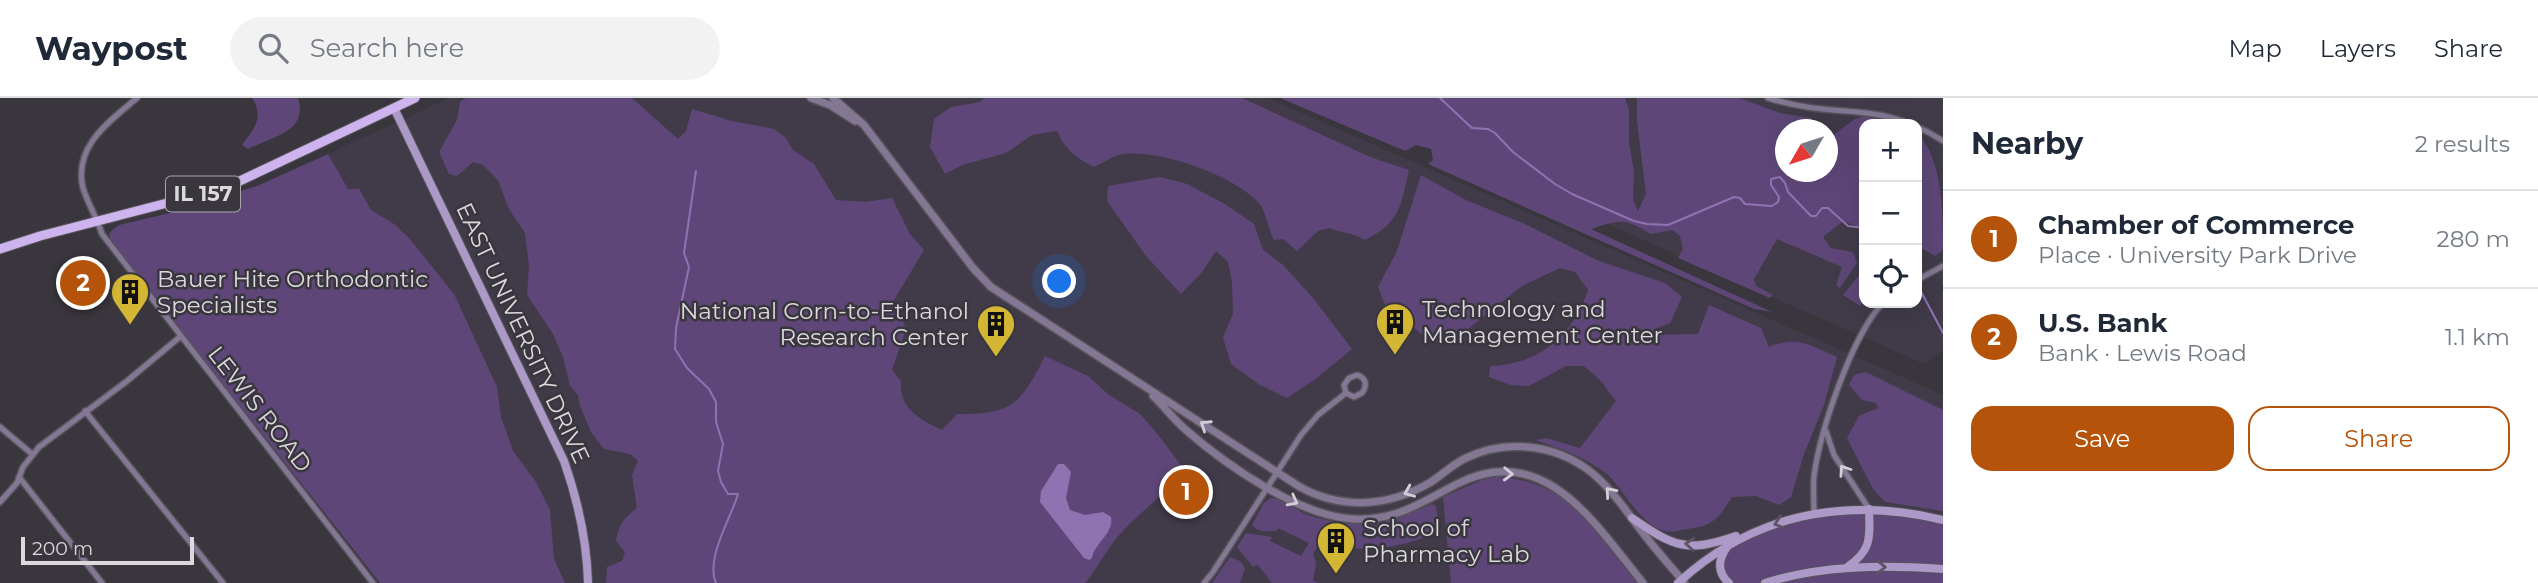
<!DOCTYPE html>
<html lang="en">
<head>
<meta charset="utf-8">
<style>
  :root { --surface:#fff; --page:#f2f2f3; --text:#1f2937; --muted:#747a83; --line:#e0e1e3; --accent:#b45309 }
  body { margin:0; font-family:Montserrat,sans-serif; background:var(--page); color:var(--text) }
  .controls { position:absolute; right:21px; top:21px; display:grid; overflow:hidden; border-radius:14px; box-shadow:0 7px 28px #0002 }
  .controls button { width:63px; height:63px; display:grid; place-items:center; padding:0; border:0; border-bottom:2px solid var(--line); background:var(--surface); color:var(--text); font:35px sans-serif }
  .compass { position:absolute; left:1775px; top:21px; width:63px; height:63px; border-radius:50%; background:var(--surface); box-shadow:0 7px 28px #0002; rotate:231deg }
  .scale { position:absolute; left:21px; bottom:18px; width:173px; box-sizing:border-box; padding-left:7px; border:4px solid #dbd9de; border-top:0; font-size:19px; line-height:24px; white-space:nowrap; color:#dbd9de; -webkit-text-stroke:5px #39363d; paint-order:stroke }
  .you { position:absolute; left:1060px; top:184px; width:24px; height:24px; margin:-18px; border:5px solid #fff; border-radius:50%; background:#1a73e8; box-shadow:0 0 0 10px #1a73e833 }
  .badge { display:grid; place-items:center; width:46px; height:46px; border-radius:50%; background:var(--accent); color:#fff; font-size:23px; font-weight:700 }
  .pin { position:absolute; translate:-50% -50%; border:4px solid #fff; box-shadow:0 2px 7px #0006 }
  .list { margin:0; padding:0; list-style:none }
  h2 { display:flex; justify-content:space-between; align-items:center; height:91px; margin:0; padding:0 28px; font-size:30px }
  h2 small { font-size:23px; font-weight:400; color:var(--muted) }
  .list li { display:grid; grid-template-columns:46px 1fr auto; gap:21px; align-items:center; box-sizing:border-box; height:98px; padding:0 28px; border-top:2px solid var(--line) }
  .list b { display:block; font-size:26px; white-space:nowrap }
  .list p { margin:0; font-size:23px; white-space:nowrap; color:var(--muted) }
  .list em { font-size:23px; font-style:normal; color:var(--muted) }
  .actions { display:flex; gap:14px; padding:21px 28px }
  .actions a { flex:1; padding:16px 0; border:2px solid var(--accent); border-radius:21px; text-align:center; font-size:24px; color:var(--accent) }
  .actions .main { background:var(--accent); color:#fff }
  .icon { flex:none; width:38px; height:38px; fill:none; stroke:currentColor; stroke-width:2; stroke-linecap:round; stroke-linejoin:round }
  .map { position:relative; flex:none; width:1943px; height:485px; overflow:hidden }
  header { display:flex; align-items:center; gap:42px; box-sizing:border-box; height:98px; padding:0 35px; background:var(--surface); border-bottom:2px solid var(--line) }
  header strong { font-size:33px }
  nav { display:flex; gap:38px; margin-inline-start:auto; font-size:24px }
  .search { width:490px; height:63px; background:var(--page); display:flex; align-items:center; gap:18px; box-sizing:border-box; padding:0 24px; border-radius:38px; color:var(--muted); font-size:26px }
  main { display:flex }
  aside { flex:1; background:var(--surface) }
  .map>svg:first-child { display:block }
  .built { fill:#413b49; fill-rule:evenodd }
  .green { fill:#5e4778 }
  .water { fill:#9072b3 }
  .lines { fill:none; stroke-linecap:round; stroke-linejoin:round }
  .stream { stroke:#9072b3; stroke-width:2 }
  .minor-casing { stroke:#56535a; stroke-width:8 }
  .tertiary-casing { stroke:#56535a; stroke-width:10 }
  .secondary-casing { stroke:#56535a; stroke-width:10 }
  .primary-casing { stroke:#56535a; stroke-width:11 }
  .minor { stroke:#837793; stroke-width:5 }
  .tertiary { stroke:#837793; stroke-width:7 }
  .secondary { stroke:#ad99c7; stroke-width:8 }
  .primary { stroke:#ceb4ee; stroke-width:9 }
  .oneway { stroke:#d2cfd6 }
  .oneway2 { stroke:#5c5466 }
  .labels { text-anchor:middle; stroke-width:5; stroke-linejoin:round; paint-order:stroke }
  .shield { fill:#39363d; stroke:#aaa8ae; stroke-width:2 }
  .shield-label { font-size:21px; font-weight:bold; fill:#dbd9de }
  .poi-label { font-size:23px; fill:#dbd9de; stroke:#39363d; text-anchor:start }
  .street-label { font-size:23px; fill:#dbd9de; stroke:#39363d }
</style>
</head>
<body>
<header>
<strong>Waypost</strong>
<div class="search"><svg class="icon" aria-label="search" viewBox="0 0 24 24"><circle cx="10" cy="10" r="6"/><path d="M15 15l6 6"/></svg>Search here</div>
<nav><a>Map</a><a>Layers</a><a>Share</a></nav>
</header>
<main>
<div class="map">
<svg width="1943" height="485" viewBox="0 0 1943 485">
  <rect width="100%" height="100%" fill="#39363d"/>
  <path class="built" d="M449 0H1268L1943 297V485H487L427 233 328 56Z
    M1323 0H1943V252L1924 266ZM1864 26H1917V205H1864ZM1786 32H1828V74H1786Z"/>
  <path class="green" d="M252 0H298C309 34 271 39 248 51L242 47C253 32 265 20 252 0Z
    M466 0H632L678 41 686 33 692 11 732 23 774 31 786 40 793 52 814 66 836 102 866 104 892 100 910 136 924 152 894 202 906 231 892 272 901 283C899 311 920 321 942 332L957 316C1013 316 1021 306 1045 258L1088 278 1109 297 1140 316 1160 339 1185 373C1165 396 1141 413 1121 435 1107 450 1098 470 1085 485H606L607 469 622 463 625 454 616 443C619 426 624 420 637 410L632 377 638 363 630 356 604 351 591 334 580 308 578 297 570 288 563 259 553 236 527 197 529 168 525 135 509 111 498 82 483 67 473 64 457 78 449 76 439 54 457 22 460 4Z
    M984 0H1242L1370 59 1409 72C1401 107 1400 125 1365 142 1353 134 1342 136 1330 130L1318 133 1297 153 1283 141 1274 142C1267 129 1267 112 1256 102 1229 76 1161 52 1124 56 1114 57 1103 65 1094 69 1077 61 1064 50 1057 33L1032 37 1006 55 962 67 945 76 930 49 934 21 951 9 980 4Z
    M1280 0H1625L1629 11V45L1634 74 1633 102 1638 113 1646 96 1637 22V0H1739L1780 15 1811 20 1816 31 1786 32V74H1828V41L1855 21 1877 14 1907 26H1864V131L1843 123 1823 139 1831 150 1853 154 1857 165 1840 190 1836 187 1842 169 1777 141 1754 181 1756 188 1773 197 1770 200 1678 160 1683 151 1680 138 1672 132 1651 136C1623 119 1620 122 1591 131L1772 214 1754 211 1428 66 1433 62 1431 51 1416 47 1405 53Z
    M1917 35C1943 60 1943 117 1943 152L1935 158 1921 150 1917 155Z
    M328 56 348 91H359L371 112 394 126 409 140 454 196 497 289 501 319 513 353 536 384 550 412 554 461 565 485H380L111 144 109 135 119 127 170 115 257 88Z
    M1421 77 1466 102 1525 126 1599 163 1665 185 1682 199 1670 225 1655 231 1653 237 1698 236 1709 207 1761 230 1769 249C1798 237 1810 248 1837 259L1824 307 1804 356 1791 399 1779 407 1756 398 1732 399C1718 421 1713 428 1687 431 1681 432 1671 435 1665 433 1641 428 1625 393 1608 377 1588 360 1561 351 1536 342L1546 340 1580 350 1616 303 1600 282 1584 268H1566L1529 288 1511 287 1489 279 1490 268C1538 267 1573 238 1588 192L1575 174 1560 170 1522 188 1468 231 1439 245 1427 241 1409 225 1388 214 1378 189 1397 153Z
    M1160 79 1187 86 1225 106 1254 126 1263 152 1283 167 1313 200 1352 251 1317 280 1287 300 1260 287 1231 266 1223 239 1233 216 1232 184 1228 164 1216 153 1202 174 1181 196 1146 158 1107 103 1108 88Z
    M1864 171V202L1860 208 1843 197Z
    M1866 274 1943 312V413L1885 404 1873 391 1847 340 1859 318 1878 310 1876 305 1862 302 1849 287 1854 277Z
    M1497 379C1570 382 1596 434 1637 485H1451L1443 399 1482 382Z
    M1271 400C1284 401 1294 411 1305 416 1349 432 1391 425 1432 406L1436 408 1440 432C1402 452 1360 455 1319 446L1313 456 1316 464 1313 483 1319 485H1272L1258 467 1253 469 1237 449 1246 435 1272 439 1270 443 1301 458 1309 445 1278 430 1276 433C1266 433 1258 435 1252 427L1264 405Z
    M1850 412 1943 422V485H1729L1720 469 1723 455 1754 433Z
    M1230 459 1240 463 1245 470 1240 485H1212Z"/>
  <path class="water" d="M1058 366H1064L1071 374 1066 400 1070 412 1085 417 1103 414 1111 419C1114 436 1095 444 1092 460L1089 462 1084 460 1040 404 1041 393Z"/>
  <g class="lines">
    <path class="stream" d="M1440 0 1472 30 1488 31 1495 35 1513 54 1555 86 1572 96 1634 123 1647 126 1668 127 1734 99 1740 100 1745 106 1772 108 1778 104 1779 99 1771 87V81L1780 79 1785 85 1788 94 1811 118H1816L1822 110H1828L1848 128 1864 130
      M696 73 684 155 689 169 676 230 675 251 687 270 709 291 716 304V324L723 346 718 373 721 384 728 396H738C731 420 705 461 716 485
      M1917 186 1943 235"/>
    <g class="minor-casing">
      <path id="minor" d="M137 0C110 23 73 48 83 90 88 106 97 120 102 136L373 485
        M1768 0C1841 23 1876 0 1943 43
        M1917 182 1943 168
        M85 313 223 485
        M0 329 32 356
        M1826 333 1834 357 1869 411
        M19 379 102 485
        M0 404 17 385 23 369 39 349 127 283 181 238
        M1814 416C1814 403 1813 391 1814 378 1820 333 1852 237 1883 205
        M1204 485 1213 474 1301 337 1318 317 1346 295 1354 299 1362 295C1367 288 1367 280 1357 277L1349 280 1344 287 1346 295"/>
    </g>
    <g class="tertiary-casing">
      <path id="tertiary" d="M811 0 830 7 855 23
        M833 0 864 27 973 170 991 189 1300 389C1342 412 1389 409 1431 384 1443 376 1453 366 1466 360 1505 341 1552 346 1587 371 1610 388 1626 413 1643 435 1656 452 1670 468 1684 484
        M1153 298C1165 309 1174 322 1186 332 1226 367 1299 418 1353 421 1396 423 1420 405 1457 386 1544 341 1596 427 1643 485"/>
    </g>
    <g class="secondary-casing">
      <path id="secondary" d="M394 10 564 363C578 403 587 443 588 485
        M1632 420C1674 449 1687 455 1736 438
        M1727 449C1718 462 1717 474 1729 485
        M1846 470C1872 452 1870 441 1869 411
        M1678 485C1753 416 1845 398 1943 422
        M1765 485C1821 467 1884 467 1943 471"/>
    </g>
    <g class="primary-casing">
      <path id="primary" d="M0 151 40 138 225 90 415 0"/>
    </g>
    <use href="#minor" class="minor"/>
    <use href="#tertiary" class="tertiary"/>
    <use href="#secondary" class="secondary"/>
    <use href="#primary" class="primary"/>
  </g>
  <defs><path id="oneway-chevron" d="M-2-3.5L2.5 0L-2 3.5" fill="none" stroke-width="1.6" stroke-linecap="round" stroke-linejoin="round" transform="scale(1.75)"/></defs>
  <g class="oneway">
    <use href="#oneway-chevron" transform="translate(1205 327) rotate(-147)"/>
    <use href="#oneway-chevron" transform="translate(1844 372) rotate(-124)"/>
    <use href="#oneway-chevron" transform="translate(1508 376) rotate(2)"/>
    <use href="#oneway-chevron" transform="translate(1409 394) rotate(157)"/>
    <use href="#oneway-chevron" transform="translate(1610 394) rotate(-131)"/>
    <use href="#oneway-chevron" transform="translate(1293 403) rotate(28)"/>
  </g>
  <g class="oneway2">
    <use href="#oneway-chevron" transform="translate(1779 425) rotate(162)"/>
    <use href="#oneway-chevron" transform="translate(1690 446) rotate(-177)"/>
    <use href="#oneway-chevron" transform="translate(1881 469) rotate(1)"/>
  </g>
  <defs>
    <g id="building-pin" transform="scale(2.0125)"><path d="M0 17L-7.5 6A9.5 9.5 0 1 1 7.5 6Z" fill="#d4b635" stroke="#39363d"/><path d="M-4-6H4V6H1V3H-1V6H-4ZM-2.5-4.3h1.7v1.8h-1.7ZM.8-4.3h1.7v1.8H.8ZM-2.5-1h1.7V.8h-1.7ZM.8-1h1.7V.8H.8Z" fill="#111"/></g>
  </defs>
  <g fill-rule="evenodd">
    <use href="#building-pin" x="130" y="194"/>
    <use href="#building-pin" x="1395" y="224"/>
    <use href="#building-pin" x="996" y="226"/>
    <use href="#building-pin" x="1336" y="443"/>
  </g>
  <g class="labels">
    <rect class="shield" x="166" y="78.5" width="74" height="35" rx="5"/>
    <g class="shield-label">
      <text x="203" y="103">IL 157</text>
    </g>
    <g class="poi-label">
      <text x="157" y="189">Bauer Hite Orthodontic<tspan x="157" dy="26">Specialists</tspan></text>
      <text x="1422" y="219">Technology and<tspan x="1422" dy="26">Management Center</tspan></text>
      <text x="969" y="221" text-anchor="end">National Corn-to-Ethanol<tspan x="969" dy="26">Research Center</tspan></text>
      <text x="1363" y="438">School of<tspan x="1363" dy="26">Pharmacy Lab</tspan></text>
    </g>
    <g class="street-label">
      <text transform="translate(523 235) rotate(65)" y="8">EAST UNIVERSITY DRIVE</text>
      <text transform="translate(260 311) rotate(52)" y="8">LEWIS ROAD</text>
    </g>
  </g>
</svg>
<div class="controls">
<button>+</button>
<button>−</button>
<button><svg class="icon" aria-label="locate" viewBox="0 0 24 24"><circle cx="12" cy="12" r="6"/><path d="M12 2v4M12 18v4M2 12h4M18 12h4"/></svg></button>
</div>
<svg class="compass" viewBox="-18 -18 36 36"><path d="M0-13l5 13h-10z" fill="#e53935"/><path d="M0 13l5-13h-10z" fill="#747a83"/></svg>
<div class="scale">200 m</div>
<div class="you"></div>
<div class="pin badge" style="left:1186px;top:394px">1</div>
<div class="pin badge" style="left:83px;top:185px">2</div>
</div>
<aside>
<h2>Nearby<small>2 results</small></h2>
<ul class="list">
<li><span class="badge">1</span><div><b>Chamber of Commerce</b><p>Place · University Park Drive</p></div><em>280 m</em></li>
<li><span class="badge">2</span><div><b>U.S. Bank</b><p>Bank · Lewis Road</p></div><em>1.1 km</em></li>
</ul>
<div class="actions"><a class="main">Save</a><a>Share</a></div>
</aside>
</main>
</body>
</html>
